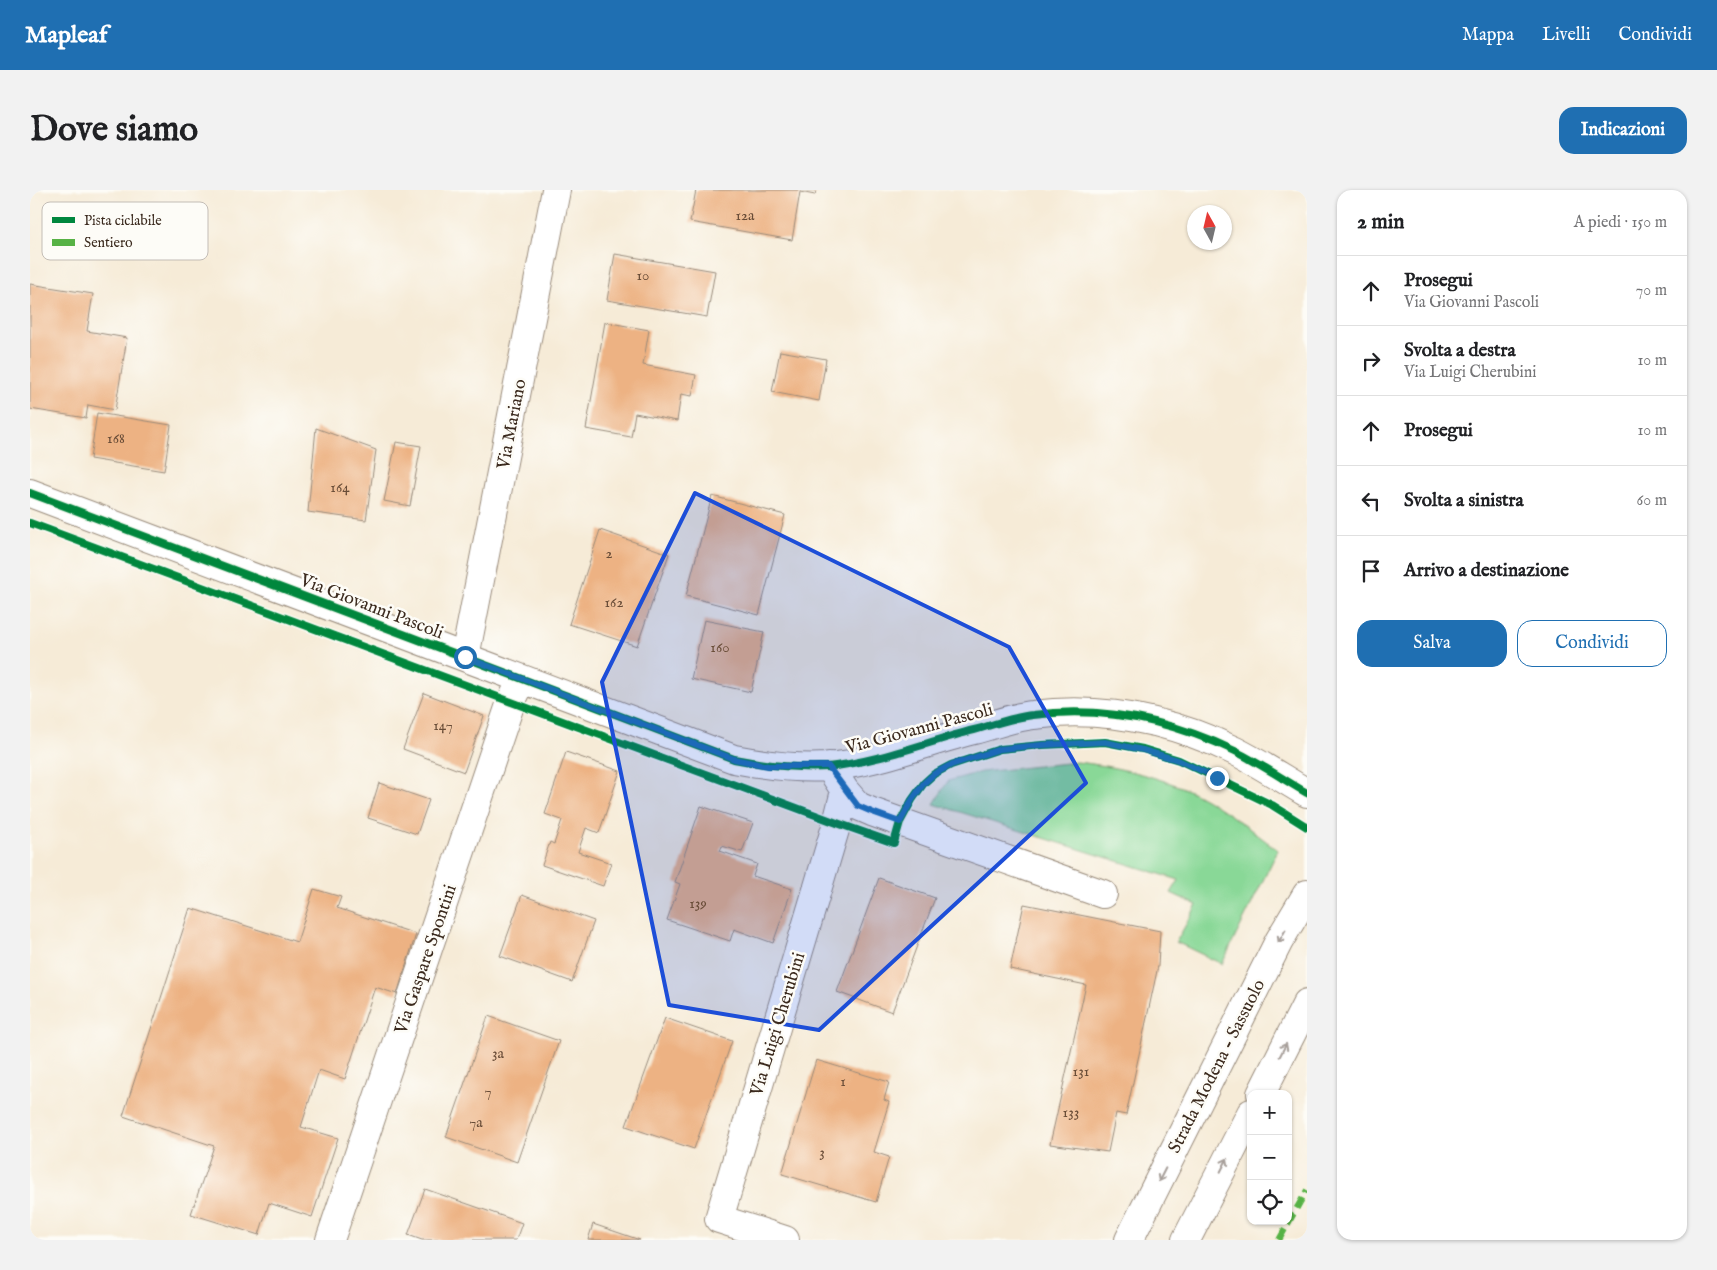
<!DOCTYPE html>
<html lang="it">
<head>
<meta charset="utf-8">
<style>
  :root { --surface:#fff; --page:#f2f2f2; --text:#202124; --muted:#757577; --line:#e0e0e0; --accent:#1f6fb2 }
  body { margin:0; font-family:"IM FELL English",serif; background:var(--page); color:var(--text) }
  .controls { position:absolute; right:15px; bottom:15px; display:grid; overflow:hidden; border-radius:10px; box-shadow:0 1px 4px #0004 }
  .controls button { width:45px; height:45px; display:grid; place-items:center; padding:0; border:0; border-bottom:1px solid var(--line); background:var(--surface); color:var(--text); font:25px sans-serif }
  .compass { position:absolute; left:1157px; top:15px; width:45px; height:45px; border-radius:50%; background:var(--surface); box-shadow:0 1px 4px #0004; rotate:352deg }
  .stop { position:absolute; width:15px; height:15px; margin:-11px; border:4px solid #1f6fb2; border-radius:50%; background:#fff }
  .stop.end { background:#1f6fb2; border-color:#fff; box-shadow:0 1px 5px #0008 }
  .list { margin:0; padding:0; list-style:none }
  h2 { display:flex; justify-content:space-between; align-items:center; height:65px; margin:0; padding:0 20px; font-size:21px }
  h2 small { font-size:16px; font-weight:400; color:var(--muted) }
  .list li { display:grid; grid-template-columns:32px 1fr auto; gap:15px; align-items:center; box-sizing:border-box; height:70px; padding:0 20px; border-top:1px solid var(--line) }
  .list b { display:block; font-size:19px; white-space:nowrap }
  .list p { margin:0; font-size:16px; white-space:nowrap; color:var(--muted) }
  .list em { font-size:16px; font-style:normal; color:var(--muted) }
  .actions { display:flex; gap:10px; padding:15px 20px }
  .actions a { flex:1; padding:11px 0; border:1px solid var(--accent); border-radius:15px; text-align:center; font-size:18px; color:var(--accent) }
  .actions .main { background:var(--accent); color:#fff }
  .icon { flex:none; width:28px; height:28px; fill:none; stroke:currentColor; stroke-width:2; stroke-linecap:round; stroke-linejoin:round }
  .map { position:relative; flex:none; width:1277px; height:1050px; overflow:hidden; border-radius:15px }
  header { display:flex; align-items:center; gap:30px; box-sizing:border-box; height:70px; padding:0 25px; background:var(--accent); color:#fff }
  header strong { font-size:24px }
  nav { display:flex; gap:28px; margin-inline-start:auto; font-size:18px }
  .intro { display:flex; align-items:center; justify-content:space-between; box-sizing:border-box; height:120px; padding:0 30px }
  h1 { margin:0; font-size:35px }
  .button { padding:12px 22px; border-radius:15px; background:var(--accent); color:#fff; font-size:18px; font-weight:700 }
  main { display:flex; gap:30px; padding:0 30px }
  aside { flex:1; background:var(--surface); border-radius:15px; box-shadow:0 1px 4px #0004 }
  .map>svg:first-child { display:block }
  .green { fill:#89d897; stroke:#62815a }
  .building { fill:#edb283 }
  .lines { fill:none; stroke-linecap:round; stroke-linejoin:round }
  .minor-casing { stroke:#988a7a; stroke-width:30 }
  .highway-casing { stroke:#988a7a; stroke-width:30 }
  .minor { stroke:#fff; stroke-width:28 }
  .highway { stroke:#fff; stroke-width:28 }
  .quiet { stroke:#57b245; stroke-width:6; stroke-dasharray:12 6; stroke-linecap:butt }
  .cycleway-casing { stroke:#fdfcf7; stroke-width:11 }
  .cycleway { stroke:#00873e; stroke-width:8 }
  .oneway { stroke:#a79f9a }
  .route { stroke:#1f6fb2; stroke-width:6 }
  .marked { fill:#1d4ed8; fill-opacity:0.2; stroke:#1d4ed8; stroke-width:4; stroke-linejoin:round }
  .labels { text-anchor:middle; stroke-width:5; stroke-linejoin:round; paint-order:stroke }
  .number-label { font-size:15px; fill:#684c37 }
  .street-label { font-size:18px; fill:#3b2a1e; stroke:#fdfcf7 }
  .key { fill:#fdfcf7; stroke:#c3bdb6; stroke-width:1 }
  .key-label { font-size:14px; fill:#3b2a1e }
</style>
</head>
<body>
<header>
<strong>Mapleaf</strong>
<nav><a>Mappa</a><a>Livelli</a><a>Condividi</a></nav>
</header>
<div class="intro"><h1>Dove siamo</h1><a class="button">Indicazioni</a></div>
<main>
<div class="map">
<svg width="1277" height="1050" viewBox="0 0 1277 1050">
  <rect width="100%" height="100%" fill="#fdfcf7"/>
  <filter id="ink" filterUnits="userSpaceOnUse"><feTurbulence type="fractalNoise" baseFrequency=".02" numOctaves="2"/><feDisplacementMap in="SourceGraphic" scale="10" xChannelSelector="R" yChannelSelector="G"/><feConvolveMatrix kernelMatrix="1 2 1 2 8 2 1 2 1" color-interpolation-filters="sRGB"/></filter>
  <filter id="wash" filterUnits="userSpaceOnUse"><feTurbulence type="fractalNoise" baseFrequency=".0096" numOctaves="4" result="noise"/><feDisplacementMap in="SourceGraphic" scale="20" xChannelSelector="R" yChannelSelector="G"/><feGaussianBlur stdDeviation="1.12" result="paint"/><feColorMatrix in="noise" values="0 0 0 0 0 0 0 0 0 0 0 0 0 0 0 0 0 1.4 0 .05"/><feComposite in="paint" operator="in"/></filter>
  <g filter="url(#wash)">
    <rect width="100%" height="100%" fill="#f6ebd7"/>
    <path class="green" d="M1047 572C1082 576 1118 584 1151 597 1185 611 1218 638 1248 660L1192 774 1146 752 1167 715 1141 703 1149 690 904 614 918 591 951 582Z"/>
    <g id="blocks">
      <path class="building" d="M666 0H786L785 5 770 2 762 50 660 32Z
        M585 64 685 81 677 127 577 110Z
        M0 94 63 104 57 141 97 148 85 220 58 215 56 228 0 219Z
        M575 132 619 140 613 175 666 185 662 206 651 204 647 231 605 223 601 247 556 239Z
        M750 161 796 169 789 211 742 202Z
        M67 223 141 235 134 281 60 269Z
        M286 238 346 260 336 330 278 322Z
        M366 252 391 256 380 316 354 311Z
        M682 306 755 325 729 425 656 406Z
        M570 340 639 364 607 456 539 434Z
        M674 430 734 442 721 502 661 489Z
        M394 503 454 526 434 582 373 559Z
        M536 562 590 581 569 643 556 638 548 662 581 673 573 696 512 675 520 652 524 654 532 630 515 624Z
        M349 593 399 610 387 644 338 628Z
        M671 616 723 633 712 662 692 656 690 661 727 674 723 686 762 699 743 753 704 739 700 751 637 730 650 694 645 692Z
        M849 688 905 708 862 822 807 802Z
        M284 699 311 707 307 718 386 744 367 804 345 797 315 889 289 880 271 937 308 948 282 1027 239 1013 229 1045 161 1024 184 956 93 926 160 718 267 752Z
        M492 705 564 731 542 792 470 766Z
        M994 714 1130 741 1128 776 1096 925 1086 923 1078 962 1020 954 1056 795 980 779Z
        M458 826 529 851 487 972 416 947Z
        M635 828 702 851 664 959 596 936Z
        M786 870 859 892 854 910 859 912 844 962 859 967 846 1012 752 984Z
        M395 999 492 1033 486 1050H392L378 1045Z
        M563 1034 610 1050H558Z"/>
    </g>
  </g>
  <g filter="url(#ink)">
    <use href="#blocks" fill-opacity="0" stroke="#988a7a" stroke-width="1"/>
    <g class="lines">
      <g class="minor-casing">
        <path id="minor" d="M0 303 704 569C735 575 766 579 798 577 848 572 896 552 944 540 963 535 983 527 1003 525 1073 516 1142 531 1205 561 1229 573 1253 589 1277 603
          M435 467 526 0
          M815 601 828 616 842 622 1073 704
          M300 1050 481 512 492 490
          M755 1050 689 1029 807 633 815 601 799 576"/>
      </g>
      <g class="highway-casing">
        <path id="highway" d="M1231 904 1277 813
          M1099 1050 1249 751 1277 704
          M1156 1050 1221 923"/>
      </g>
      <use href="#minor" class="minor"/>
      <use href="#highway" class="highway"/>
      <path class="quiet" d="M1249 1050 1277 1000"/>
      <g class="cycleway-casing">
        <path id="cycleway" d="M0 303 704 569C735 575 766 579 798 577 848 572 896 552 944 540 963 535 983 527 1003 525 1073 516 1142 531 1205 561 1229 573 1253 589 1277 603
          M0 333 807 633 864 653 870 632 882 610 894 593 904 584 921 575 970 559 1012 555 1075 552 1113 559 1149 570 1242 615 1277 637"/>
      </g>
      <use href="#cycleway" class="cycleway"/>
    </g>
    <defs><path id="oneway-shaft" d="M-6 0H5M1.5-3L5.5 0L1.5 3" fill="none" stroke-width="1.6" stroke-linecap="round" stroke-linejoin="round" transform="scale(1.25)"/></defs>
    <g class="oneway">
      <use href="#oneway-shaft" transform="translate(1252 746) rotate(120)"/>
      <use href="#oneway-shaft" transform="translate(1253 860) rotate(-63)"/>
      <use href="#oneway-shaft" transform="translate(1194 975) rotate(-63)"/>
      <use href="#oneway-shaft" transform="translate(1132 985) rotate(117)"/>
    </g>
  </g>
  <g class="lines" filter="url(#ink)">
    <path class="route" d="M435 467 704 569 738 576H798L828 616 842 622 870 632 882 610 894 593 904 584 921 575 970 559 1012 555 1075 552 1113 560 1148 570 1187 588"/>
  </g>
  <path class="marked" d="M665 303 979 457 1056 593 789 840 639 815 572 492Z"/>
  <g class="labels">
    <g class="number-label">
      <text x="715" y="30">12a</text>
      <text x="613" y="90">10</text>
      <text x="86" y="253">168</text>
      <text x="310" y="302">164</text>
      <text x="579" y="368">2</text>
      <text x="584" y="417">162</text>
      <text x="690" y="462">160</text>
      <text x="413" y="540">147</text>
      <text x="668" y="718">139</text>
      <text x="468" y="868">3a</text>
      <text x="1051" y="886">131</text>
      <text x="813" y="896">1</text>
      <text x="458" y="906">7</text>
      <text x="1041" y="927">133</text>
      <text x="446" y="937">7a</text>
      <text x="792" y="967">3</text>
    </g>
    <g class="street-label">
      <text transform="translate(481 234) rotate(-79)" y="6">Via Mariano</text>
      <text transform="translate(342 416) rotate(21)" y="6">Via Giovanni Pascoli</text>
      <text transform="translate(889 538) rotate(-15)" y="6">Via Giovanni Pascoli</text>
      <text transform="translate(395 769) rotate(-71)" y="6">Via Gaspare Spontini</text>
      <text transform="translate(747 834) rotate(-73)" y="6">Via Luigi Cherubini</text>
      <text transform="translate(1186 876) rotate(-63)" y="6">Strada Modena - Sassuolo</text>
    </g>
  </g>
  <rect x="12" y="12" width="166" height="58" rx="8" class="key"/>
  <rect x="22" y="27" width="23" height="6" fill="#00873e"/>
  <rect x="22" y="49" width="23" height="7" fill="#57b245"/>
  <g class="key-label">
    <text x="54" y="35">Pista ciclabile</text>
    <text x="54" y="57">Sentiero</text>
  </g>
</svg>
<div class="controls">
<button>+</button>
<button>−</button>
<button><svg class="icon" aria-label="locate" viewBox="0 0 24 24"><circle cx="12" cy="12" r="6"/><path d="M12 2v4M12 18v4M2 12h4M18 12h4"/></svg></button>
</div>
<svg class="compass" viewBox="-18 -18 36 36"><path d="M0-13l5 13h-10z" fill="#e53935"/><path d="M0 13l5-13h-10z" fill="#757577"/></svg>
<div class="stop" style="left:435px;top:467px"></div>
<div class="stop end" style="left:1187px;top:588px"></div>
</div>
<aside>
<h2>2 min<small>A piedi · 150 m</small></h2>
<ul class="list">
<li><svg class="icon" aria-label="ahead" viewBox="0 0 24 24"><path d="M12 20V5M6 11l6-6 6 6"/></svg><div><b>Prosegui</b><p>Via Giovanni Pascoli</p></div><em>70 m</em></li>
<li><svg class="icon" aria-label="right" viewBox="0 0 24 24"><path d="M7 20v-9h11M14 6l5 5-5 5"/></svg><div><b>Svolta a destra</b><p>Via Luigi Cherubini</p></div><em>10 m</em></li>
<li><svg class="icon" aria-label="ahead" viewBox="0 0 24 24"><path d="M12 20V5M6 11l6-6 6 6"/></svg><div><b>Prosegui</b></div><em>10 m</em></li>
<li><svg class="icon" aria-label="left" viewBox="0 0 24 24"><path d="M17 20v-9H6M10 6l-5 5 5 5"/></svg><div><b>Svolta a sinistra</b></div><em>60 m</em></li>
<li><svg class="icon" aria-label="arrive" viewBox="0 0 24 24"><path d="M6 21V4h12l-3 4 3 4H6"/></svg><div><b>Arrivo a destinazione</b></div></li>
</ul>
<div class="actions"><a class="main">Salva</a><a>Condividi</a></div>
</aside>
</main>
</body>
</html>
